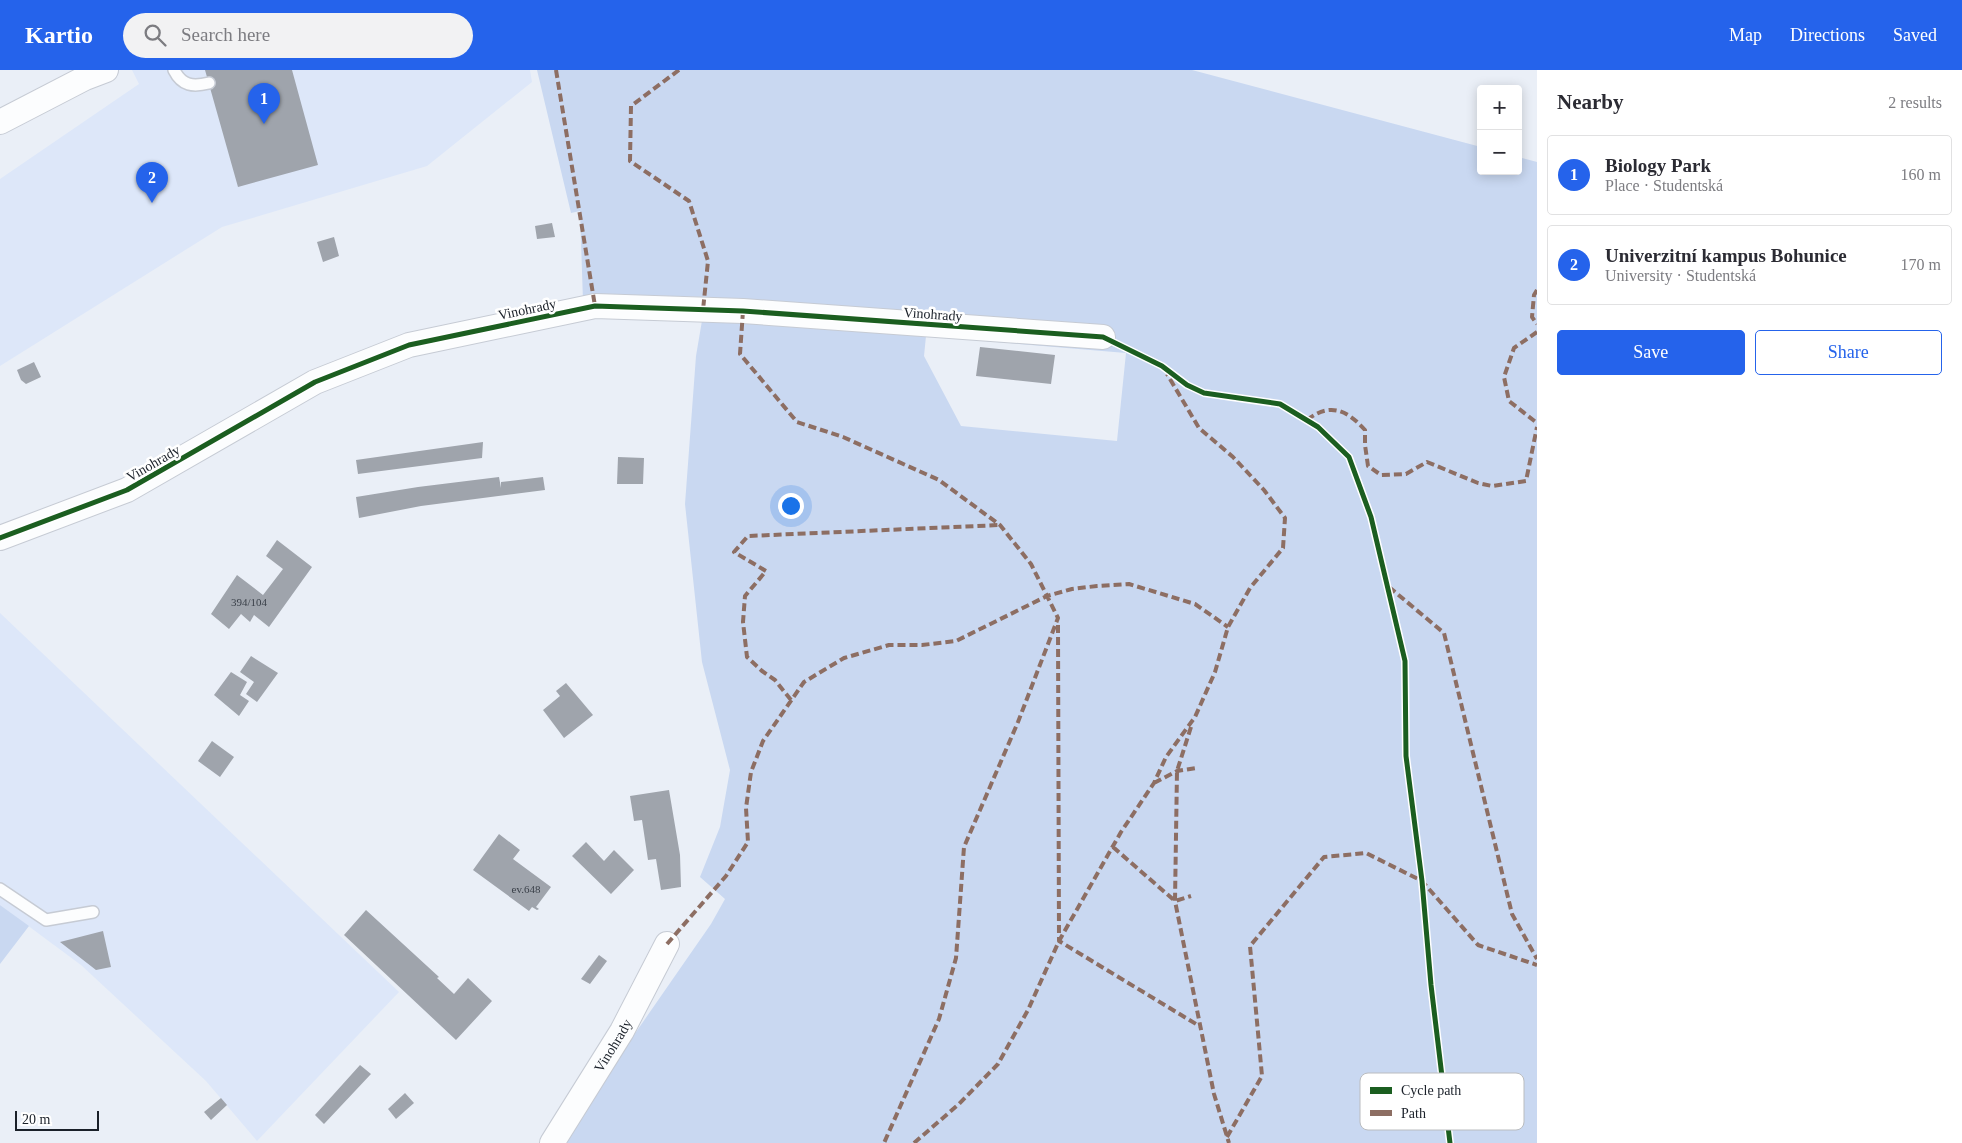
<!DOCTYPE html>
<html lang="en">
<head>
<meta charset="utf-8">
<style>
  :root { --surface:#fff; --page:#f2f2f3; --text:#2b2b33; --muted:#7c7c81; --line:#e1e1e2; --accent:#2563eb }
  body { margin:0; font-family:"Times New Roman",serif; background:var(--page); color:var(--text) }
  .controls { position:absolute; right:15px; top:15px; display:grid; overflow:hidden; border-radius:5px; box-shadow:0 2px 12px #0003 }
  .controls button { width:45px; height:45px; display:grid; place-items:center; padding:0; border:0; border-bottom:1px solid var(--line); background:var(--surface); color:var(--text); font:25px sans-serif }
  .scale { position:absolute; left:15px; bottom:12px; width:84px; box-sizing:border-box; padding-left:5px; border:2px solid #1a2029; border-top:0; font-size:14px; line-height:18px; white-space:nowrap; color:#1a2029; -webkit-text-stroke:4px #fff; paint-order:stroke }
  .you { position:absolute; left:790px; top:435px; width:18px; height:18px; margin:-12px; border:4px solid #fff; border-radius:50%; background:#1a73e8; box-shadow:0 0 0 8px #1a73e833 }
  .badge { display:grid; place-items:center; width:32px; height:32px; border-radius:50%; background:var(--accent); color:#fff; font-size:16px; font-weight:700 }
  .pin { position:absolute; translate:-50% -41px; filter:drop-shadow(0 1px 2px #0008) }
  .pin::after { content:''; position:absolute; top:26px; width:18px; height:15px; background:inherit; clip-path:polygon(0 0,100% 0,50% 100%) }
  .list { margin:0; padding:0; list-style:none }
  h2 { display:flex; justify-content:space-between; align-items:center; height:65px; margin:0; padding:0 20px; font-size:21px }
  h2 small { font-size:16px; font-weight:400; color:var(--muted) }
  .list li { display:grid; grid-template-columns:32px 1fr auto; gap:15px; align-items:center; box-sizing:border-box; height:80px; margin:0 10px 10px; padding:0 10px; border:1px solid var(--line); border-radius:5px }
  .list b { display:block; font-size:19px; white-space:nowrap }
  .list p { margin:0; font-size:16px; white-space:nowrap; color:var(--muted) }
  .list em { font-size:16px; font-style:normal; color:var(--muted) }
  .actions { display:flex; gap:10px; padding:15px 20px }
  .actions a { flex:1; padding:11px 0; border:1px solid var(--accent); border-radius:5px; text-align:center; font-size:18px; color:var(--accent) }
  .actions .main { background:var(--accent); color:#fff }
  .icon { flex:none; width:28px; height:28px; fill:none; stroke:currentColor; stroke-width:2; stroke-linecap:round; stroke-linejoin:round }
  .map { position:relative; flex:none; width:1537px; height:1073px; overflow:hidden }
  header { display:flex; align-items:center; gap:30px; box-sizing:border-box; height:70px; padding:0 25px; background:var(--accent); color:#fff }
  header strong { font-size:24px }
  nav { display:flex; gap:28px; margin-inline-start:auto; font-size:18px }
  .search { width:350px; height:45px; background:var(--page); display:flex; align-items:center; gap:12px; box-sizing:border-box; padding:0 18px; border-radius:28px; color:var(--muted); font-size:19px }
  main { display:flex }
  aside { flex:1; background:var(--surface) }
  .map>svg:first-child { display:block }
  .built { fill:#dde7f9 }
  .green { fill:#c9d8f1; fill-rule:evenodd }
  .building { fill:#9fa4ac }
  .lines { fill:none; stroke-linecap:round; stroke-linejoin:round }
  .lane-casing { stroke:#c6cbd4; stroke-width:14 }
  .street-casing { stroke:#c6cbd4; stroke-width:26 }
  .lane { stroke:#fcfdfe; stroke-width:11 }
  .street { stroke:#fcfdfe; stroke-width:24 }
  .quiet { stroke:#8d6e63; stroke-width:4; stroke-dasharray:8 4; stroke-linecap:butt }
  .cycleway-casing { stroke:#fff; stroke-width:8 }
  .cycleway { stroke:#1b5e20; stroke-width:5 }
  .labels { text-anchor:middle; stroke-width:5; stroke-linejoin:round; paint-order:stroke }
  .number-label { font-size:11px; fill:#3b414a }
  .street-label { font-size:14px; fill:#1a2029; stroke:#fff }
  .key { fill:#fff; stroke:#babcbf; stroke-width:1 }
  .key-label { font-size:14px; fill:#1a2029 }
</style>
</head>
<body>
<header>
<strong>Kartio</strong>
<div class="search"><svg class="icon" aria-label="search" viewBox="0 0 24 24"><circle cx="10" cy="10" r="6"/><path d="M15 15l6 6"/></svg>Search here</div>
<nav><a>Map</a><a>Directions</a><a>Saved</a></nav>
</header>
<main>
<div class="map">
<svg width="1537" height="1073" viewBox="0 0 1537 1073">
  <rect width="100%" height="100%" fill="#eaeff7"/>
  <path class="built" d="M132 0H530L532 12 427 96 222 157 0 296V109L139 14Z
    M0 543 399 922 257 1071 206 1011 81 895 0 835Z"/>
  <path class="green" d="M537 0H1192L1481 77V101H1518V87L1537 92V1073H559L711 854 725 829 700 807 720 757 730 700 702 592 685 434 696 286 706 227 636 225 583 231 580 141 571 143ZM926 266 1126 283 1117 371 961 356 924 286Z
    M0 835 29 856 0 894Z"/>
  <path class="building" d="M205 0H292L318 95 238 117Z
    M552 153 555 167 537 169 535 156Z
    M334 167 339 186 323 192 317 172Z
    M980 277 1055 285 1051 314 976 306Z
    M34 292 41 307 26 314 21 310 17 300Z
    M483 372 482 388 358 404 356 390Z
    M618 387 644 388 643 414H617Z
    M499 407 501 418V412L543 407 545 420 421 436 359 448 356 427 418 417Z
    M277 470 312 497 269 557 254 545 250 552 241 544 229 559 211 544 237 505 263 525 283 499 266 486Z
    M251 586 278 603 257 632 246 624 254 612 240 602Z
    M231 602 247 612 240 625 249 631 239 646 214 625Z
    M566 613 593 645 564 668 543 640 560 626 556 621Z
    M212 671 234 687 220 707 198 691Z
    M669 720 680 785 681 817 661 820 656 789 648 790 642 750 634 751 630 726Z
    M499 764 520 780 513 789 551 817 536 837 539 839 537 840 532 837 529 841 473 800Z
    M586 772 604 791 614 780 634 800 611 824 572 786Z
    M366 840 439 907 437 908 454 924 468 908 492 931 456 970 344 865Z
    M103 861 111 897 96 900 60 872Z
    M599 885 607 891 590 914 581 909Z
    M360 995 371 1004 324 1054 315 1045Z
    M405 1023 414 1033 396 1049 388 1039Z
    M221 1028 227 1035 211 1050 204 1042Z"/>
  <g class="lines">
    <g class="lane-casing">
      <path id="lane" d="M174 0C182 16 193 17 209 13
        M0 819 46 850 93 842"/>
    </g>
    <g class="street-casing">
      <g id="street">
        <path d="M0 52 85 8 106 0"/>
        <path d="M0 468 127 420 315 312 409 275 595 236 743 241 1103 267"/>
        <path id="s1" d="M552 1073 622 961 667 874"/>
      </g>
    </g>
    <use href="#lane" class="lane"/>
    <use href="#street" class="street"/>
    <path class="quiet" d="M556 0 595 236
      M679 0 631 36 630 91 689 131 708 191 703 240
      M1537 220 1534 225 1532 247 1537 254
      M743 241 740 284 797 352 843 367 939 410 1000 455 1031 494 1058 548 1018 652 964 777 956 888 939 949 884 1073
      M1537 262 1514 278 1504 307 1509 331 1537 353
      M1307 350C1330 332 1347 340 1365 360V375L1368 396 1381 405 1406 404 1427 392 1478 413 1492 416 1526 411 1537 357
      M1389 517 1444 563 1512 844 1537 889
      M1058 555 1059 871 1201 957
      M791 630 775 610 762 601 747 587 743 552 745 526 766 501 734 482 748 466 1000 455
      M1191 657 1177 701 1175 831 1214 1024 1229 1073
      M1154 713 1177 701 1196 698
      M1113 777 1175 831 1191 826
      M667 874 726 806 748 772 746 738 751 702 763 671 804 612 844 588 889 575H922L956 571 1047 526 1072 519 1097 516 1129 514 1195 534 1228 557
      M1227 1067 1262 1006 1250 876 1324 787 1366 783 1422 811 1478 875 1537 895
      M914 1073 959 1034 998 994 1028 940 1059 871 1121 762 1154 713 1166 687 1195 647 1215 602 1228 557 1250 518 1283 478 1285 448 1264 420 1233 387 1199 358 1167 304"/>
    <g class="cycleway-casing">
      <path id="cycleway" d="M0 468 127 420 315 312 409 275 595 236 743 241 1103 267 1162 296 1187 315 1204 323 1280 334 1318 357 1349 387 1371 447 1405 591 1406 686 1422 811 1431 915 1450 1073"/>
    </g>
    <use href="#cycleway" class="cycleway"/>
  </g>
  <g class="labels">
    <g class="number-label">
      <text x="249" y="536">394/104</text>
      <text x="526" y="823">ev.648</text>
    </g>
    <g class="street-label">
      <text transform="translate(527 239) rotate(-12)" y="5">Vinohrady</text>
      <text transform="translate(933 244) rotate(4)" y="5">Vinohrady</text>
      <text transform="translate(153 393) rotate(-30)" y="5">Vinohrady</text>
      <text dy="5" stroke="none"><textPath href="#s1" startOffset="115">Vinohrady</textPath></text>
    </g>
  </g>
  <rect x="1360" y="1003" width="164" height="57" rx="8" class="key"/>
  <rect x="1370" y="1017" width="22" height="7" fill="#1b5e20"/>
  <rect x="1370" y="1040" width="22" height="6" fill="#8d6e63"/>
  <g class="key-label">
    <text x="1401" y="1025">Cycle path</text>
    <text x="1401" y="1048">Path</text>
  </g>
</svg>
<div class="controls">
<button>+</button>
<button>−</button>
</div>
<div class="scale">20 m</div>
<div class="you"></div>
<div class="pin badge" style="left:264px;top:54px">1</div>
<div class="pin badge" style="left:152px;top:133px">2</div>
</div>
<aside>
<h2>Nearby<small>2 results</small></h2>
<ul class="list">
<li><span class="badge">1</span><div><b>Biology Park</b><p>Place · Studentská</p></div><em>160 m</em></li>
<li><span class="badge">2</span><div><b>Univerzitní kampus Bohunice</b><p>University · Studentská</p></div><em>170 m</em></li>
</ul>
<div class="actions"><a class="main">Save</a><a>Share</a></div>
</aside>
</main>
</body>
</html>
